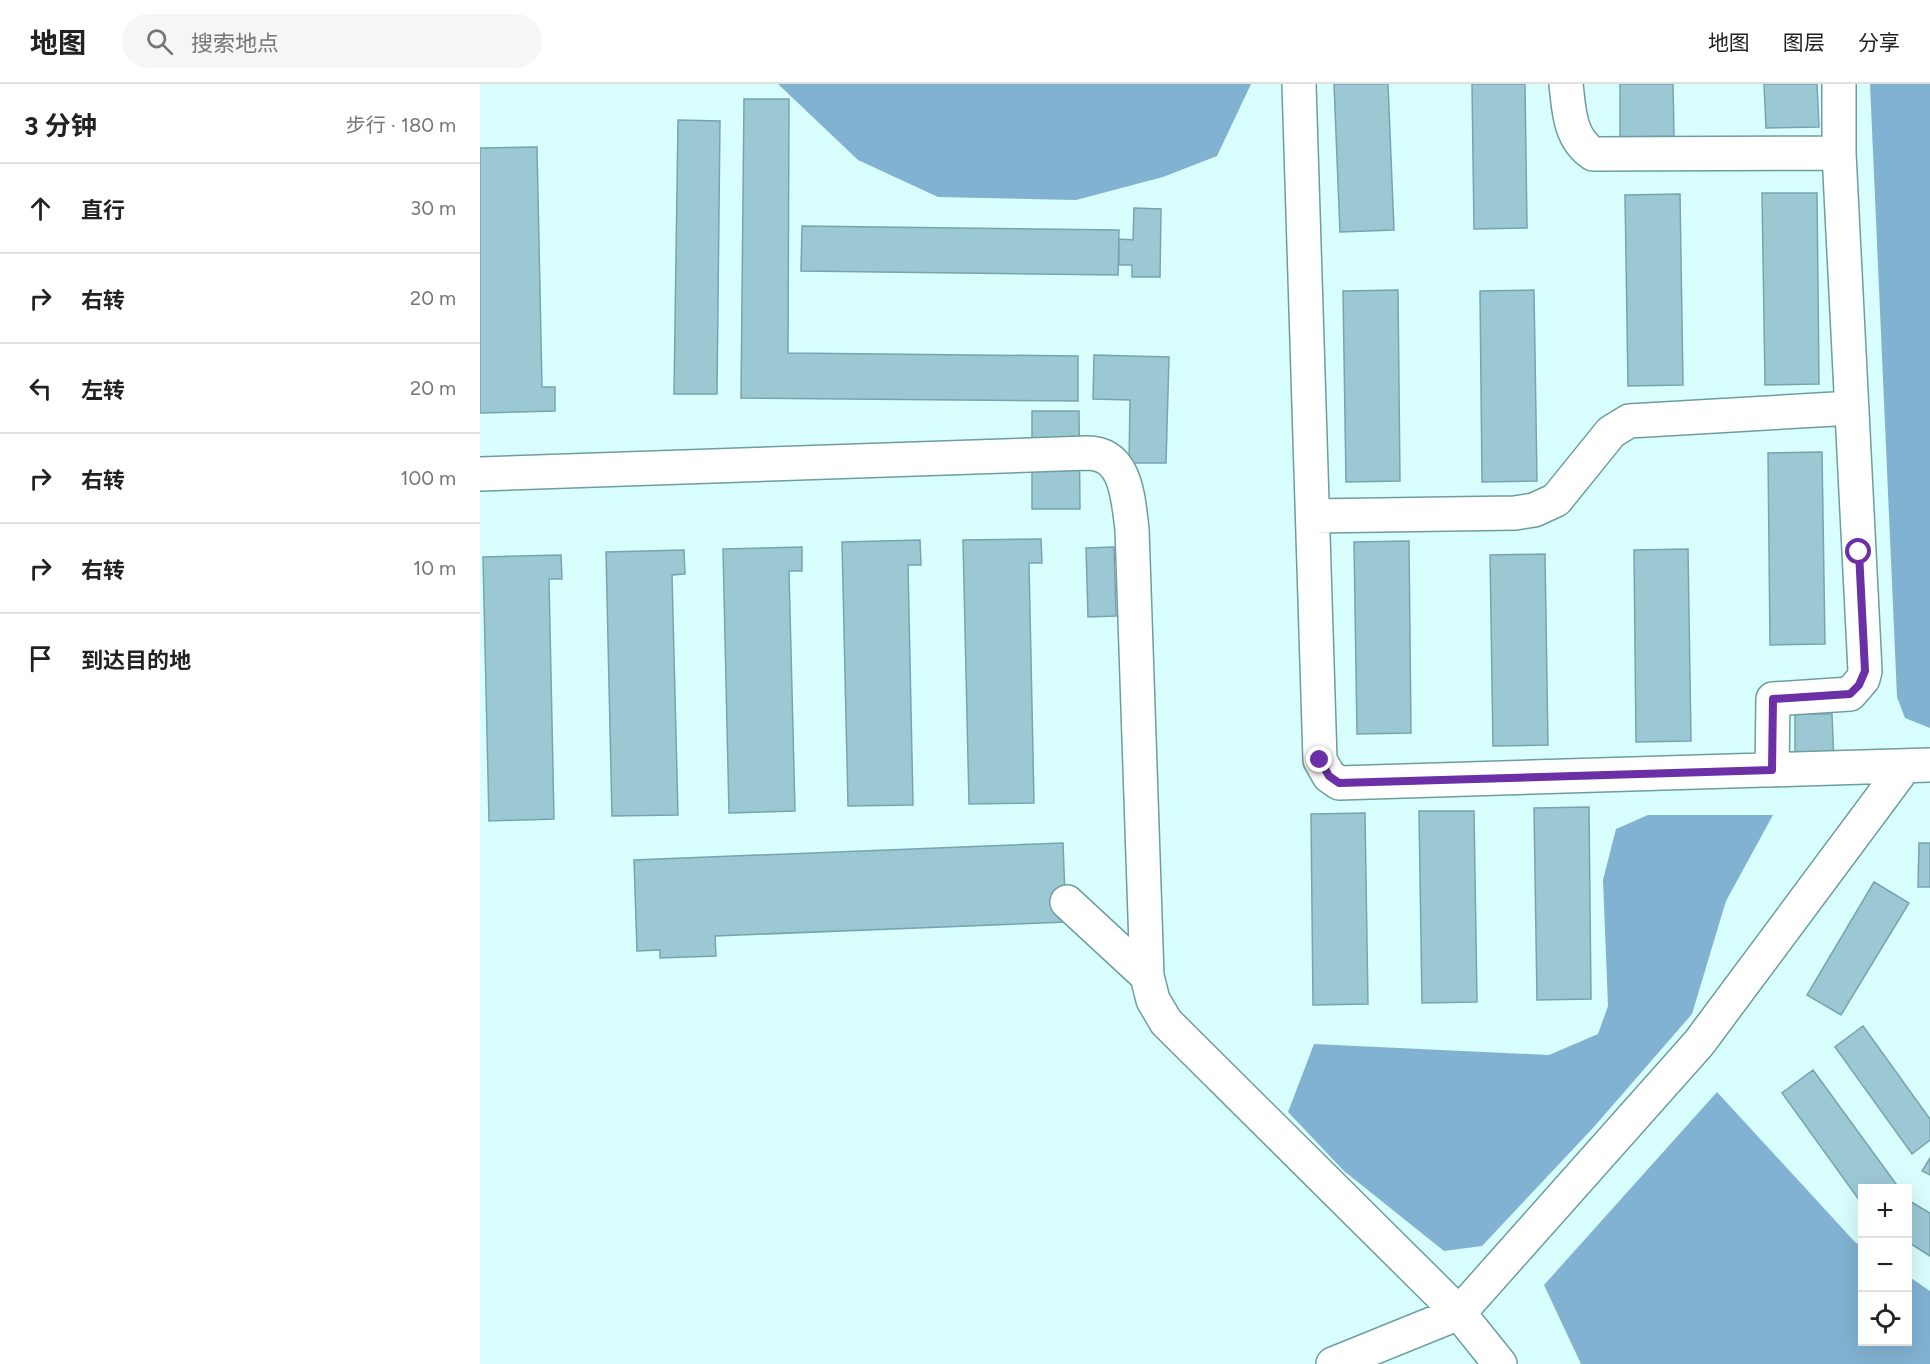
<!DOCTYPE html>
<html lang="zh">
<head>
<meta charset="utf-8">
<style>
  :root { --surface:#fff; --page:#f6f6f6; --text:#222; --muted:#767676; --line:#e0e0e0 }
  body { margin:0; font-family:Figtree,"Noto Sans SC",sans-serif; background:var(--page); color:var(--text) }
  .controls { position:absolute; right:18px; bottom:18px; display:grid; overflow:hidden; border-radius:0px; box-shadow:0 6px 24px #0002 }
  .controls button { width:54px; height:54px; display:grid; place-items:center; padding:0; border:0; border-bottom:2px solid var(--line); background:var(--surface); color:var(--text); font:30px sans-serif }
  .stop { position:absolute; width:18px; height:18px; margin:-14px; border:4px solid #6b30a6; border-radius:50%; background:#fff }
  .stop.end { background:#6b30a6; border-color:#fff; box-shadow:0 2px 6px #0008 }
  .list { margin:0; padding:0; list-style:none }
  h2 { display:flex; justify-content:space-between; align-items:center; height:78px; margin:0; padding:0 24px; font-size:26px }
  h2 small { font-size:20px; font-weight:400; color:var(--muted) }
  .list li { display:grid; grid-template-columns:39px 1fr auto; gap:18px; align-items:center; box-sizing:border-box; height:90px; padding:0 24px; border-top:2px solid var(--line) }
  .list b { display:block; font-size:22px; white-space:nowrap }
  .list em { font-size:20px; font-style:normal; color:var(--muted) }
  .icon { flex:none; width:33px; height:33px; fill:none; stroke:currentColor; stroke-width:2; stroke-linecap:round; stroke-linejoin:round }
  .map { position:relative; flex:none; width:1450px; height:1280px; overflow:hidden }
  header { display:flex; align-items:center; gap:36px; box-sizing:border-box; height:84px; padding:0 30px; background:var(--surface); border-bottom:2px solid var(--line) }
  header strong { font-size:28px }
  nav { display:flex; gap:33px; margin-inline-start:auto; font-size:21px }
  .search { width:420px; height:54px; background:var(--page); display:flex; align-items:center; gap:15px; box-sizing:border-box; padding:0 21px; border-radius:33px; color:var(--muted); font-size:22px }
  main { display:flex }
  aside { flex:1; background:var(--surface) }
  .map>svg:first-child { display:block }
  .water { fill:#82b2d2 }
  .building { fill:#9cc8d4; stroke:#78a3af; stroke-width:1.5 }
  .lines { fill:none; stroke-linecap:round; stroke-linejoin:round }
  .minor-casing { stroke:#6f9d9d; stroke-width:36 }
  .minor { stroke:#fff; stroke-width:33 }
  .route { stroke:#6b30a6; stroke-width:8 }
</style>
</head>
<body>
<header>
<strong>地图</strong>
<div class="search"><svg class="icon" aria-label="search" viewBox="0 0 24 24"><circle cx="10" cy="10" r="6"/><path d="M15 15l6 6"/></svg>搜索地点</div>
<nav><a>地图</a><a>图层</a><a>分享</a></nav>
</header>
<main>
<aside>
<h2>3 分钟<small>步行 · 180 m</small></h2>
<ul class="list">
<li><svg class="icon" aria-label="ahead" viewBox="0 0 24 24"><path d="M12 20V5M6 11l6-6 6 6"/></svg><div><b>直行</b></div><em>30 m</em></li>
<li><svg class="icon" aria-label="right" viewBox="0 0 24 24"><path d="M7 20v-9h11M14 6l5 5-5 5"/></svg><div><b>右转</b></div><em>20 m</em></li>
<li><svg class="icon" aria-label="left" viewBox="0 0 24 24"><path d="M17 20v-9H6M10 6l-5 5 5 5"/></svg><div><b>左转</b></div><em>20 m</em></li>
<li><svg class="icon" aria-label="right" viewBox="0 0 24 24"><path d="M7 20v-9h11M14 6l5 5-5 5"/></svg><div><b>右转</b></div><em>100 m</em></li>
<li><svg class="icon" aria-label="right" viewBox="0 0 24 24"><path d="M7 20v-9h11M14 6l5 5-5 5"/></svg><div><b>右转</b></div><em>10 m</em></li>
<li><svg class="icon" aria-label="arrive" viewBox="0 0 24 24"><path d="M6 21V4h12l-3 4 3 4H6"/></svg><div><b>到达目的地</b></div></li>
</ul>
</aside>
<div class="map">
<svg width="1450" height="1280" viewBox="0 0 1450 1280">
  <rect width="100%" height="100%" fill="#d8fefe"/>
  <path class="water" d="M298 0H771L737 72 683 93 596 116 458 113 378 76Z
    M1390 0H1450V644L1425 634 1417 613Z
    M1168 731H1293L1246 817 1212 930 1113 1044 1002 1162 964 1167 864 1087 808 1028 834 960 1069 971 1118 950 1128 922 1123 796 1136 745Z
    M1237 1008 1374 1157 1382 1163V1258H1428V1192L1450 1207V1280H1101L1064 1201Z"/>
  <path class="building" d="M854 0H908L914 146 860 148Z
    M992 0H1045L1047 144 994 145Z
    M1140 0H1193L1194 52 1140 53Z
    M1284 0H1337L1339 43 1286 44Z
    M264 15H309L308 269 598 272V317L261 314Z
    M198 36 240 37 237 310H194Z
    M57 63 62 303H75V327L0 329V64Z
    M1282 109H1337L1339 300 1285 301Z
    M1200 110 1203 301 1148 302 1145 111Z
    M654 124 681 125 680 193H652V181H639V155L653 156Z
    M322 142 639 146 638 191 321 187Z
    M918 206 920 397 866 398 863 207Z
    M1054 206 1057 397 1002 398 1000 207Z
    M614 271 689 273 686 379H649L650 316 613 315Z
    M552 327H599L600 425H552Z
    M1342 368 1345 560 1290 561 1288 369Z
    M561 455 562 479H549L554 719 489 720 483 456Z
    M440 456 441 481H428L433 721 368 722 362 458Z
    M929 457 931 649 877 650 874 458Z
    M322 463V487H309L315 727 249 729 243 465Z
    M634 463 636 532 608 533 606 464Z
    M1208 465 1211 657 1156 658 1154 466Z
    M204 466 205 490 192 491 198 731 132 732 126 468Z
    M1065 470 1068 661 1013 662 1010 471Z
    M81 471 82 495H69L74 735 9 737 3 473Z
    M1315 630H1352L1354 680 1315 681Z
    M1109 723 1111 915 1057 916 1054 724Z
    M939 727H994L997 918 942 919Z
    M885 729 888 920 833 921 831 730Z
    M583 759 586 838 235 852 236 872 180 874V866L157 867 154 776Z
    M1439 759H1450V803H1438Z
    M1394 798 1429 819 1361 931 1327 911Z
    M1383 942 1450 1035V1056L1432 1070 1355 963Z
    M1333 986 1419 1104H1382V1120L1302 1009Z
    M1450 1074V1091L1442 1087Z
    M1428 1116 1450 1129V1172L1428 1158Z"/>
  <g class="lines">
    <g class="minor-casing">
      <path id="minor" d="M819 0 840 676 849 692 859 699 1450 681
        M1086 0C1089 26 1089 54 1113 70L1359 69 1385 587 1383 595 1370 610 1293 615 1292 686
        M1359 69V0
        M0 390 607 369C647 369 648 415 652 445L667 892 673 916 686 938 979 1229 1020 1280
        M833 432 1035 429 1054 426 1076 416 1131 348 1149 337 1372 324
        M587 818 667 892
        M853 1280 979 1229 1219 959 1425 682"/>
    </g>
    <use href="#minor" class="minor"/>
  </g>
  <g class="lines">
    <path class="route" d="M840 676 849 692 859 699 1292 686 1293 615 1370 610 1379 601 1385 587 1379 468"/>
  </g>
</svg>
<div class="controls">
<button>+</button>
<button>−</button>
<button><svg class="icon" aria-label="locate" viewBox="0 0 24 24"><circle cx="12" cy="12" r="6"/><path d="M12 2v4M12 18v4M2 12h4M18 12h4"/></svg></button>
</div>
<div class="stop" style="left:1379px;top:468px"></div>
<div class="stop end" style="left:840px;top:676px"></div>
</div>
</main>
</body>
</html>
